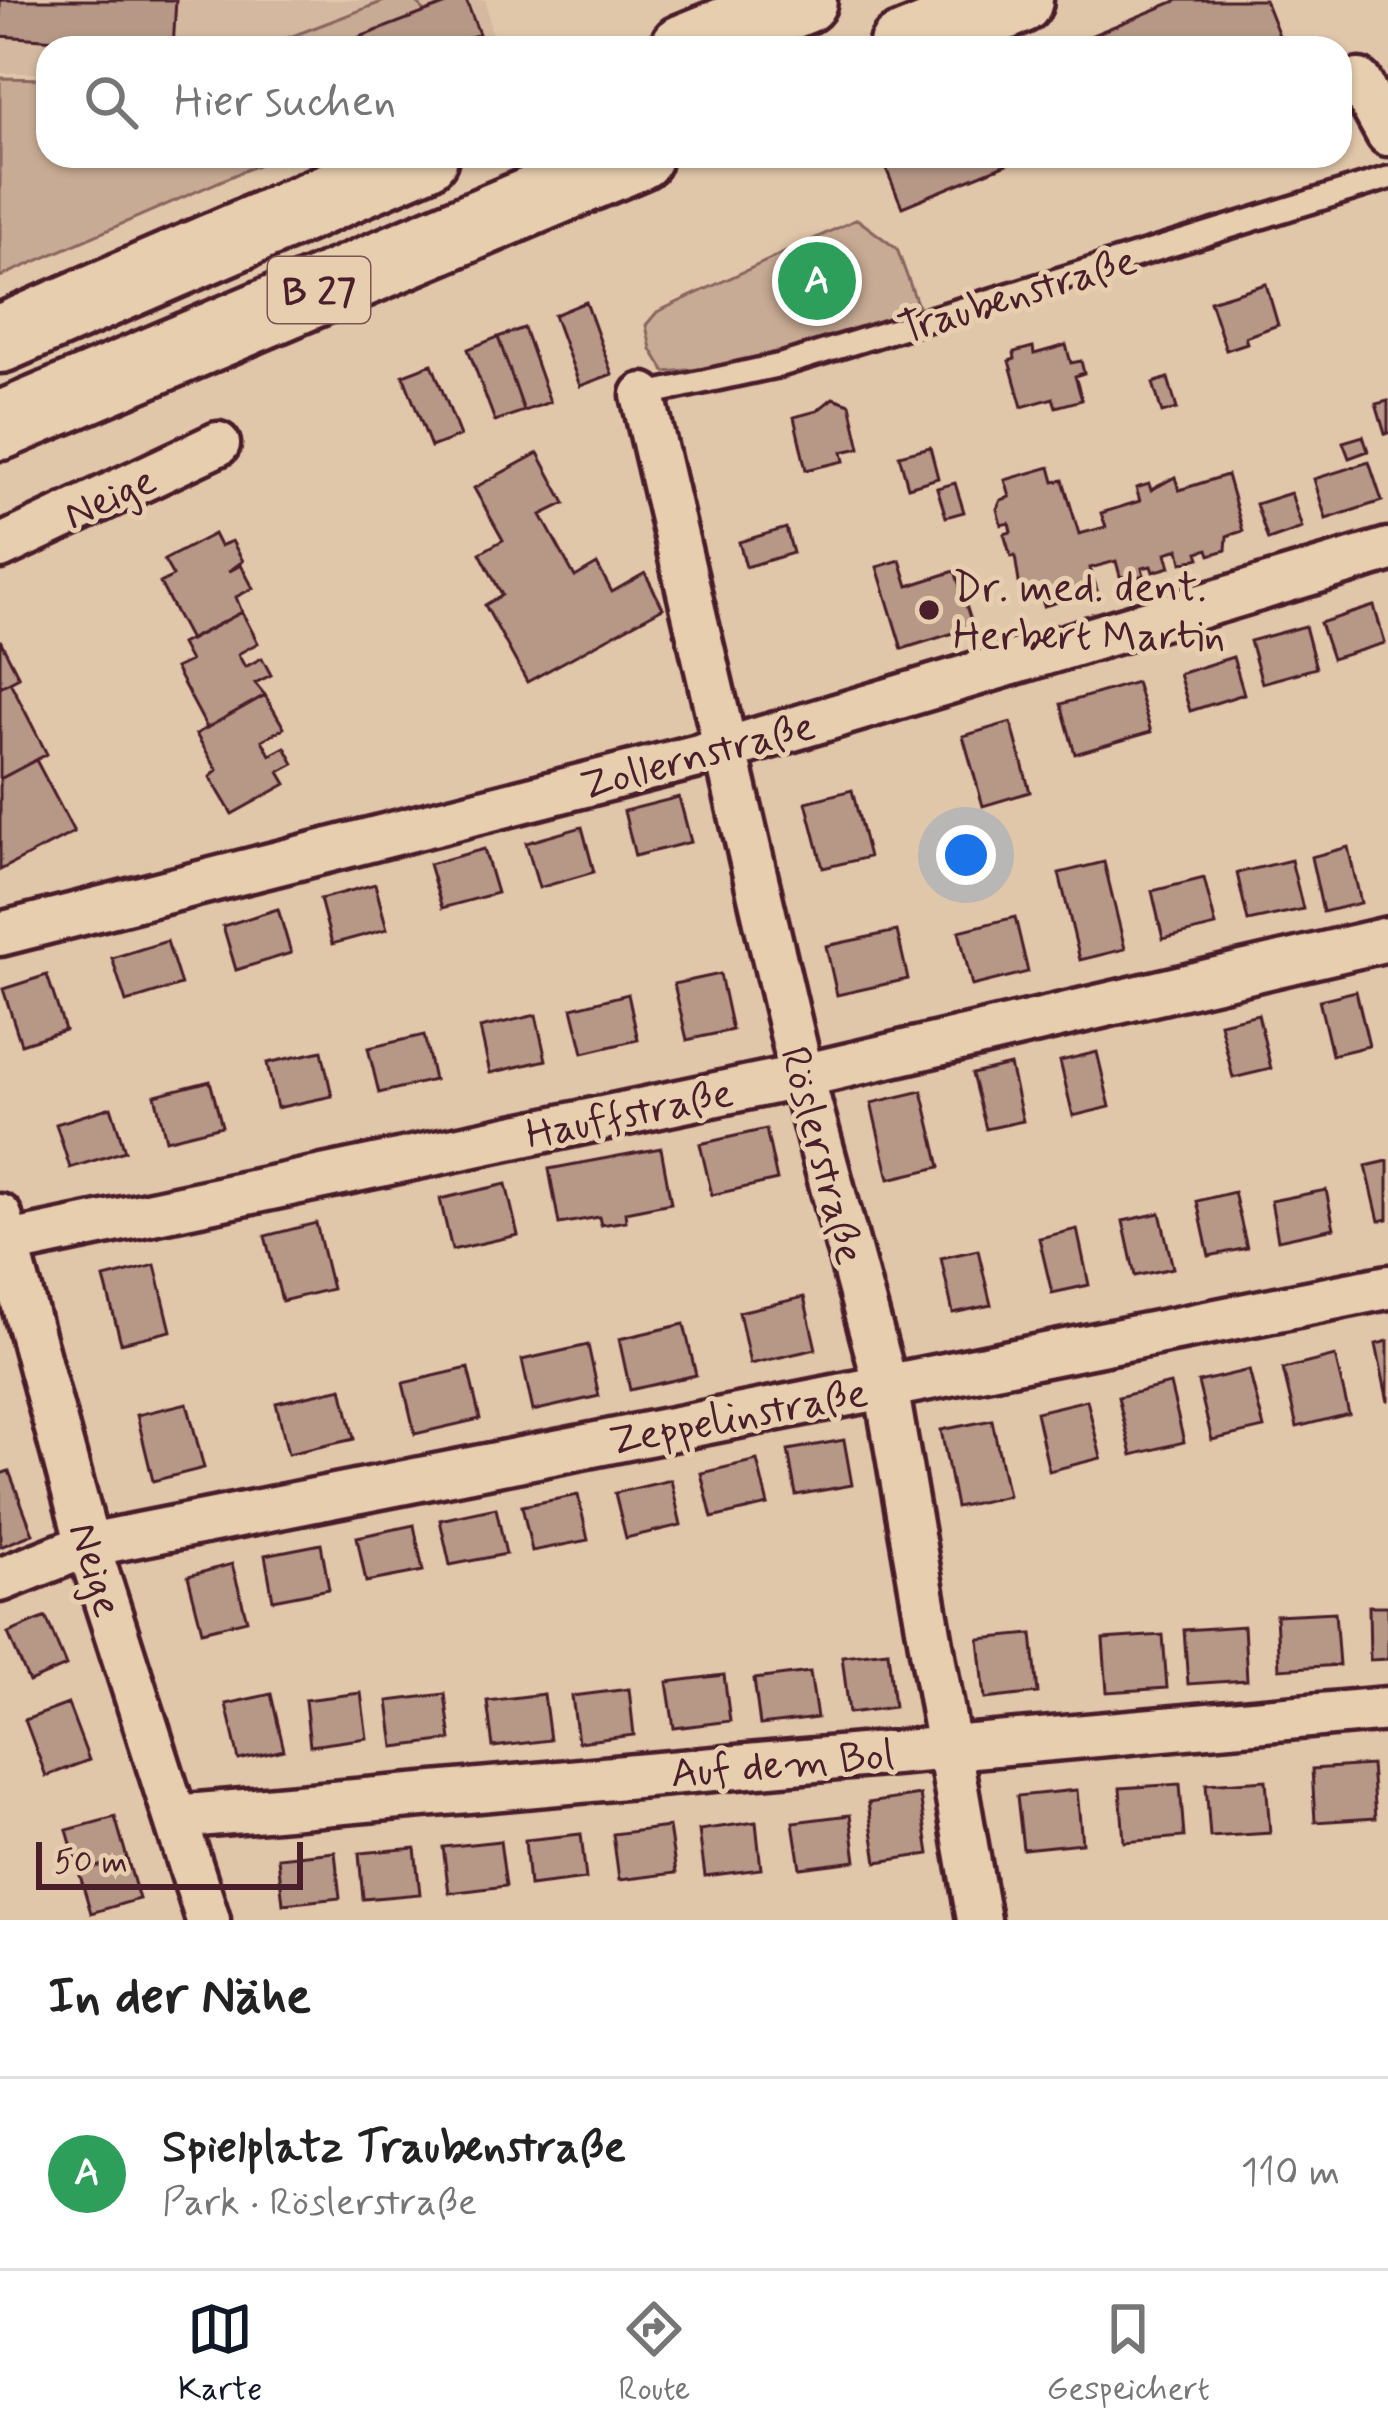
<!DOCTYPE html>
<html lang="de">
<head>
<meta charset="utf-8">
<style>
  :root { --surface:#fff; --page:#f2f2f2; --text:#222; --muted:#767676; --line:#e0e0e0; --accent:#111827 }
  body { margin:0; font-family:Mynerve,sans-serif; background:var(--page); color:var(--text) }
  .scale { position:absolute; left:36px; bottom:30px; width:267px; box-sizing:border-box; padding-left:12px; border:6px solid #4a1f2b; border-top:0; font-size:33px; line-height:42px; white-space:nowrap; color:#4a1f2b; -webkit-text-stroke:9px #e7ceaf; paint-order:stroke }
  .you { position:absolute; left:966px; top:855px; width:42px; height:42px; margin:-30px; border:9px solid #fff; border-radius:50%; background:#1a73e8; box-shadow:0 0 0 18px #1a73e833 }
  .badge { display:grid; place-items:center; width:78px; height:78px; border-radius:50%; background:var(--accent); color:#fff; font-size:39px; font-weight:700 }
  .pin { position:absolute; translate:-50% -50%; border:6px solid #fff; box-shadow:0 3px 12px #0006 }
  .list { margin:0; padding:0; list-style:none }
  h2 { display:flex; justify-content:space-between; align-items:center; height:156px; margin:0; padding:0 48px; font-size:51px }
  h2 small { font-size:39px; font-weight:400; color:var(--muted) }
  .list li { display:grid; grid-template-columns:78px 1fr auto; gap:36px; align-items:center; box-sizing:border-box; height:192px; padding:0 48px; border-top:3px solid var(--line) }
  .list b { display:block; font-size:45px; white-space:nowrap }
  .list p { margin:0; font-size:39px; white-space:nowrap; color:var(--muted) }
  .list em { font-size:39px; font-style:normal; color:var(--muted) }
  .icon { flex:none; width:66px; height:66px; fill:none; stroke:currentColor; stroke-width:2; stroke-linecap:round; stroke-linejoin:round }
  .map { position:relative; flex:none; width:1388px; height:1920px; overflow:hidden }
  .search { position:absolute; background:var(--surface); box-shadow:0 3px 9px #0004; left:36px; right:36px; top:36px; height:132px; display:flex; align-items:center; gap:30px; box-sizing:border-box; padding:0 42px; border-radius:36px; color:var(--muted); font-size:45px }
  .sheet { height:348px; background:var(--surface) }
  nav { display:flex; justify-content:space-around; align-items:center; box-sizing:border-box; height:168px; border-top:3px solid var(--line); background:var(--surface); font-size:33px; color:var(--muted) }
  nav a { display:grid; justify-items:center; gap:6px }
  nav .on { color:var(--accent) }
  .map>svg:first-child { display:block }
  .built { fill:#d4b9a0 }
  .green { fill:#c8ab94; stroke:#896560; stroke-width:3 }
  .building { fill:#b79887; stroke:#4a1f2b; stroke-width:3 }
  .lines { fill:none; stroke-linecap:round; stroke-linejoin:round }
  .lane-casing { stroke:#4a1f2b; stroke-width:30 }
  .street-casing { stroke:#4a1f2b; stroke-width:51 }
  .highway-casing { stroke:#4a1f2b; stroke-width:75 }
  .lane { stroke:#e7ceaf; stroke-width:21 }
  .street { stroke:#e7ceaf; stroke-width:42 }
  .highway { stroke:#e7ceaf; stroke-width:66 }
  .poi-dot { fill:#4a1f2b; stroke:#e7ceaf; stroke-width:4.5 }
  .labels { text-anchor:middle; stroke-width:10; stroke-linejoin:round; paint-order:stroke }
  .shield { fill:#e7ceaf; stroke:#795453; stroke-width:3 }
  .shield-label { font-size:39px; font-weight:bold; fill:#4a1f2b }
  .street-label { font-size:42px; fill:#4a1f2b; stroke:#e7ceaf }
  .poi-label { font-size:42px; fill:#4a1f2b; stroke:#e7ceaf; text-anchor:start }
</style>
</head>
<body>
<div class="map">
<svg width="1388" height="1920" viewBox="0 0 1388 1920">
  <rect width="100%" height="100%" fill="#e1c7aa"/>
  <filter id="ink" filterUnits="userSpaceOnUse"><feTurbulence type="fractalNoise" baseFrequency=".00833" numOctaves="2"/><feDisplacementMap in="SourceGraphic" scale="24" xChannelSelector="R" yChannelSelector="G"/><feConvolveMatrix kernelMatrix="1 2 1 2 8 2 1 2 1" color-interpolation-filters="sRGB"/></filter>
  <g filter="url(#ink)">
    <path class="built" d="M0 0H486L494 48H48V73H0Z"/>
    <path class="green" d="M387 0H416L448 48H261Z
      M0 78 48 79V156H278L0 277Z
      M857 219 897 249 922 317 732 366 665 372 651 349 646 325 657 312Z"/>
    <path class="building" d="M0 0H176L173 48 0 36Z
      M457 0H466L479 34 443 48H331Z
      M1178 0H1265L1284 48H1061Z
      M881 156H1026L902 207Z
      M1266 284 1278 325 1245 337 1247 343 1226 350 1210 301Z
      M586 302 612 374 580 386 554 315Z
      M524 328 550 402 524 411 498 337Z
      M498 337 524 411 495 421 468 349Z
      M1066 345 1071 363 1081 361 1084 373 1075 376 1082 400 1056 407 1053 398 1022 407 1009 361 1015 359 1014 352 1033 347 1034 354Z
      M432 364 460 436 431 447 403 375Z
      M1168 378 1177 409 1162 413 1153 383Z
      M833 398 850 404 860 448 842 452 844 461 806 470 794 417 817 411Z
      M1388 401V433L1385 434 1376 404Z
      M1363 436 1368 451 1349 458 1343 442Z
      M930 447 938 478 908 487 899 455Z
      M538 453 565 503 541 515 575 577 597 564 612 592 645 573 663 608 527 682 485 605 502 595 480 553 503 540 474 488Z
      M1369 462 1382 501 1326 519 1314 479Z
      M1050 467 1054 482 1063 480 1079 534 1106 527 1101 513 1140 501 1136 488 1149 484 1151 490 1175 477 1179 490 1227 475 1243 531 1227 536 1226 550 1210 555 1208 549 1198 552 1200 558 1182 563 1179 549 1166 553 1170 567 1153 572 1151 566 1142 568 1144 575 1129 579 1120 576 1116 561 1090 568 1097 590 1077 596 1075 589 1065 592 1067 599 1044 606 1039 589H1020L1015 556 1011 557 1004 534 1011 532 1009 523 1001 525 997 509 1001 500 1010 497 1005 480Z
      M955 483 964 512 946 517 937 488Z
      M1291 493 1302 528 1268 540 1256 504Z
      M786 528 793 553 746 567 739 542Z
      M214 534 220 546 232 541 243 561 228 572 241 565 253 588 236 597 242 612 190 640 160 583 173 576 164 560Z
      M900 560 908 586 955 571 973 627 902 649 877 567Z
      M1374 606 1385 643 1332 659 1320 623Z
      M242 612 258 643 238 654 245 667 262 658 271 675 255 683 265 695 207 728 175 668 190 661 181 644Z
      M1305 626 1316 668 1262 683 1250 641Z
      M0 640 19 677 0 687Z
      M1233 657 1244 694 1190 711 1179 674Z
      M10 682 47 754 0 779V687Z
      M1136 682 1151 732 1075 754 1061 704Z
      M265 695 284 728 262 740 270 755 285 747 294 764 279 772 286 784 232 814 210 777 217 770 196 734Z
      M1011 722 1030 792 983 806 963 736Z
      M36 760 74 832 0 870V779Z
      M852 790 869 857 823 868 806 802Z
      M679 797 691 842 635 856 624 811Z
      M582 827 594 872 539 888 526 843Z
      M1348 847 1361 903 1323 912 1311 857Z
      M484 849 497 893 442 908 429 864Z
      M1291 860 1303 909 1248 921 1237 873Z
      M1104 862 1125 949 1080 960 1059 873Z
      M1204 878 1216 926 1163 939 1152 891Z
      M375 884 387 929 332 944 320 899Z
      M278 909 291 953 236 970 223 926Z
      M1015 917 1028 972 972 986 959 931Z
      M897 931 908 979 837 995 826 946Z
      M167 941 181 985 126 1002 112 958Z
      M720 974 732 1030 687 1040 674 984Z
      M47 975 65 1030 21 1044 3 989Z
      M1356 991 1369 1046 1332 1055 1319 1000Z
      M628 994 638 1040 583 1053 572 1008Z
      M1258 1014 1271 1069 1233 1078 1220 1023Z
      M536 1015 546 1060 490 1073 480 1028Z
      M424 1035 434 1080 379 1093 368 1048Z
      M322 1051 332 1096 277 1108 267 1063Z
      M1097 1052 1110 1107 1073 1116 1060 1061Z
      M1010 1065 1023 1121 986 1129 972 1074Z
      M210 1081 222 1126 166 1140 155 1095Z
      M922 1091 940 1167 889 1179 871 1103Z
      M111 1107 125 1151 70 1168 56 1124Z
      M766 1129 777 1180 712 1195 700 1144Z
      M661 1148 671 1203 625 1212 626 1221 601 1225 599 1217 559 1224 549 1169Z
      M1388 1161V1219L1379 1221 1366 1166Z
      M506 1184 518 1235 452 1250 440 1199Z
      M1326 1190 1334 1228 1278 1240 1271 1201Z
      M1234 1192 1247 1248 1209 1256 1197 1201Z
      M1160 1213 1173 1268 1135 1276 1123 1221Z
      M316 1223 332 1289 282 1301 265 1236Z
      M1077 1229 1089 1285 1052 1293 1039 1238Z
      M978 1250 991 1305 953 1313 941 1258Z
      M155 1265 171 1331 121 1343 104 1278Z
      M804 1297 816 1349 750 1364 739 1312Z
      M684 1324 696 1375 630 1390 619 1339Z
      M1388 1341V1402L1376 1344Z
      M588 1345 599 1396 533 1411 522 1360Z
      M1335 1356 1349 1414 1297 1427 1283 1369Z
      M468 1368 480 1419 415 1434 403 1383Z
      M1249 1370 1264 1428 1212 1440 1198 1382Z
      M1170 1384 1184 1442 1132 1455 1118 1397Z
      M342 1388 354 1439 288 1454 276 1403Z
      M1087 1400 1101 1458 1049 1471 1036 1412Z
      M187 1403 204 1468 153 1481 137 1415Z
      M992 1420 1008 1496 956 1507 941 1430Z
      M844 1440 852 1485 796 1495 788 1450Z
      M757 1460 768 1505 712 1518 701 1473Z
      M9 1471 33 1534 0 1547V1474Z
      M671 1480 681 1525 626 1538 615 1493Z
      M578 1495 588 1540 532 1551 522 1506Z
      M496 1508 506 1554 450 1565 440 1520Z
      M414 1525 423 1571 366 1582 357 1537Z
      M321 1544 329 1589 273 1600 265 1555Z
      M232 1564 247 1620 202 1631 188 1576Z
      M1369 1606H1388V1659L1370 1660Z
      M1335 1612 1339 1665 1279 1669 1276 1615Z
      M46 1617 66 1666 29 1682 8 1633Z
      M1244 1626 1247 1680 1188 1684 1184 1630Z
      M1032 1634 1038 1693 985 1699 979 1639Z
      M1163 1635 1167 1688 1107 1692 1103 1639Z
      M888 1651 894 1707 849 1713 842 1656Z
      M810 1672 817 1718 760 1725 754 1679Z
      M724 1675 730 1721 674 1728 667 1682Z
      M629 1689 634 1735 578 1742 572 1696Z
      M361 1693 367 1738 310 1746 305 1700Z
      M271 1694 284 1750 239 1760 226 1704Z
      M445 1694 451 1740 394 1747 388 1701Z
      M544 1694 550 1740 493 1747 487 1701Z
      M68 1704 89 1760 46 1776 25 1720Z
      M1371 1765 1375 1818 1315 1822 1312 1769Z
      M1266 1780 1270 1833 1210 1837 1206 1784Z
      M1180 1784 1184 1837 1124 1842 1120 1788Z
      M1077 1790 1082 1843 1023 1849 1017 1796Z
      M920 1795 929 1854 877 1862 868 1803Z
      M850 1815 856 1861 800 1868 793 1822Z
      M115 1817 127 1858 79 1872 67 1830Z
      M756 1822 761 1869 705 1876 699 1830Z
      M669 1827 676 1873 619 1880 613 1834Z
      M581 1834 586 1879 529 1886 525 1840Z
      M500 1841 506 1886 449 1893 443 1847Z
      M415 1848 420 1894 363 1899 359 1853Z
      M335 1852 340 1898 283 1904 278 1858Z
      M127 1858 139 1899 91 1913 79 1872Z"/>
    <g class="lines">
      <g class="lane-casing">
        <path id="lane" d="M643 395 781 365 1388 178"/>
      </g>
      <g class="street-casing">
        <path id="street" d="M1359 81 1388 134
          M643 395 802 1076 886 1386 979 1920
          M0 547 218 444
          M0 934 726 749 1388 550
          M0 1216 88 1545 208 1920
          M0 1245 802 1076 1388 939
          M0 1580 88 1545 1388 1287
          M176 1817 1388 1709"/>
      </g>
      <g class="highway-casing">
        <path id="highway" d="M684 48 803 0
          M902 48 1019 0
          M0 339 424 156
          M0 426 638 156"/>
      </g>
      <use href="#lane" class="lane"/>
      <use href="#street" class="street"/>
      <use href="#highway" class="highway"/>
    </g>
  </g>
  <circle class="poi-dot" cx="929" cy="610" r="12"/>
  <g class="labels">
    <rect class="shield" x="268" y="257" width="102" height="66" rx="9"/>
    <g class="shield-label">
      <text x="319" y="304">B 27</text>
    </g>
    <g class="street-label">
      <text transform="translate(1017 293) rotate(-17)" y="15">Traubenstraße</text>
      <text transform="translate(109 496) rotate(-25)" y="15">Neige</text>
      <text transform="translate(697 754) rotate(-15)" y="15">Zollernstraße</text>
      <text transform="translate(629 1112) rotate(-12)" y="15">Hauffstraße</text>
      <text transform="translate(824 1155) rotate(75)" y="15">Röslerstraße</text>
      <text transform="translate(738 1415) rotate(-11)" y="15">Zeppelinstraße</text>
      <text transform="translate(97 1569) rotate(73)" y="15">Neige</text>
      <text transform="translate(782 1762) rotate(-5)" y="15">Auf dem Bol</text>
    </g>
    <g class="poi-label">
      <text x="953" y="601">Dr. med. dent.<tspan x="953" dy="48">Herbert Martin</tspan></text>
    </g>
  </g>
</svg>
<div class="scale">50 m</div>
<div class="you"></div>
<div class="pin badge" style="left:817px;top:281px;background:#2e9e5b">A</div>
<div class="search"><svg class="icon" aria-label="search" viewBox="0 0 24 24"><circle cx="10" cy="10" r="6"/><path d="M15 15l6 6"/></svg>Hier suchen</div>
</div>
<section class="sheet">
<h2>In der Nähe<small></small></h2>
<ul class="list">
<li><span class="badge" style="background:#2e9e5b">A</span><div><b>Spielplatz Traubenstraße</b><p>Park · Röslerstraße</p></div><em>110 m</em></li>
</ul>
</section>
<nav>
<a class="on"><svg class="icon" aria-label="map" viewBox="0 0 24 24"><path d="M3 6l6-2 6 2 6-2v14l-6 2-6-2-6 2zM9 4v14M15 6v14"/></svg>Karte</a>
<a><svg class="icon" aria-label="directions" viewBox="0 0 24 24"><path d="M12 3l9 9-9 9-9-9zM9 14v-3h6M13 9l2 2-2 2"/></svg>Route</a>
<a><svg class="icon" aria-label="saved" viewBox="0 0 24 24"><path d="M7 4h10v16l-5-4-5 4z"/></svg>Gespeichert</a>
</nav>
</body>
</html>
